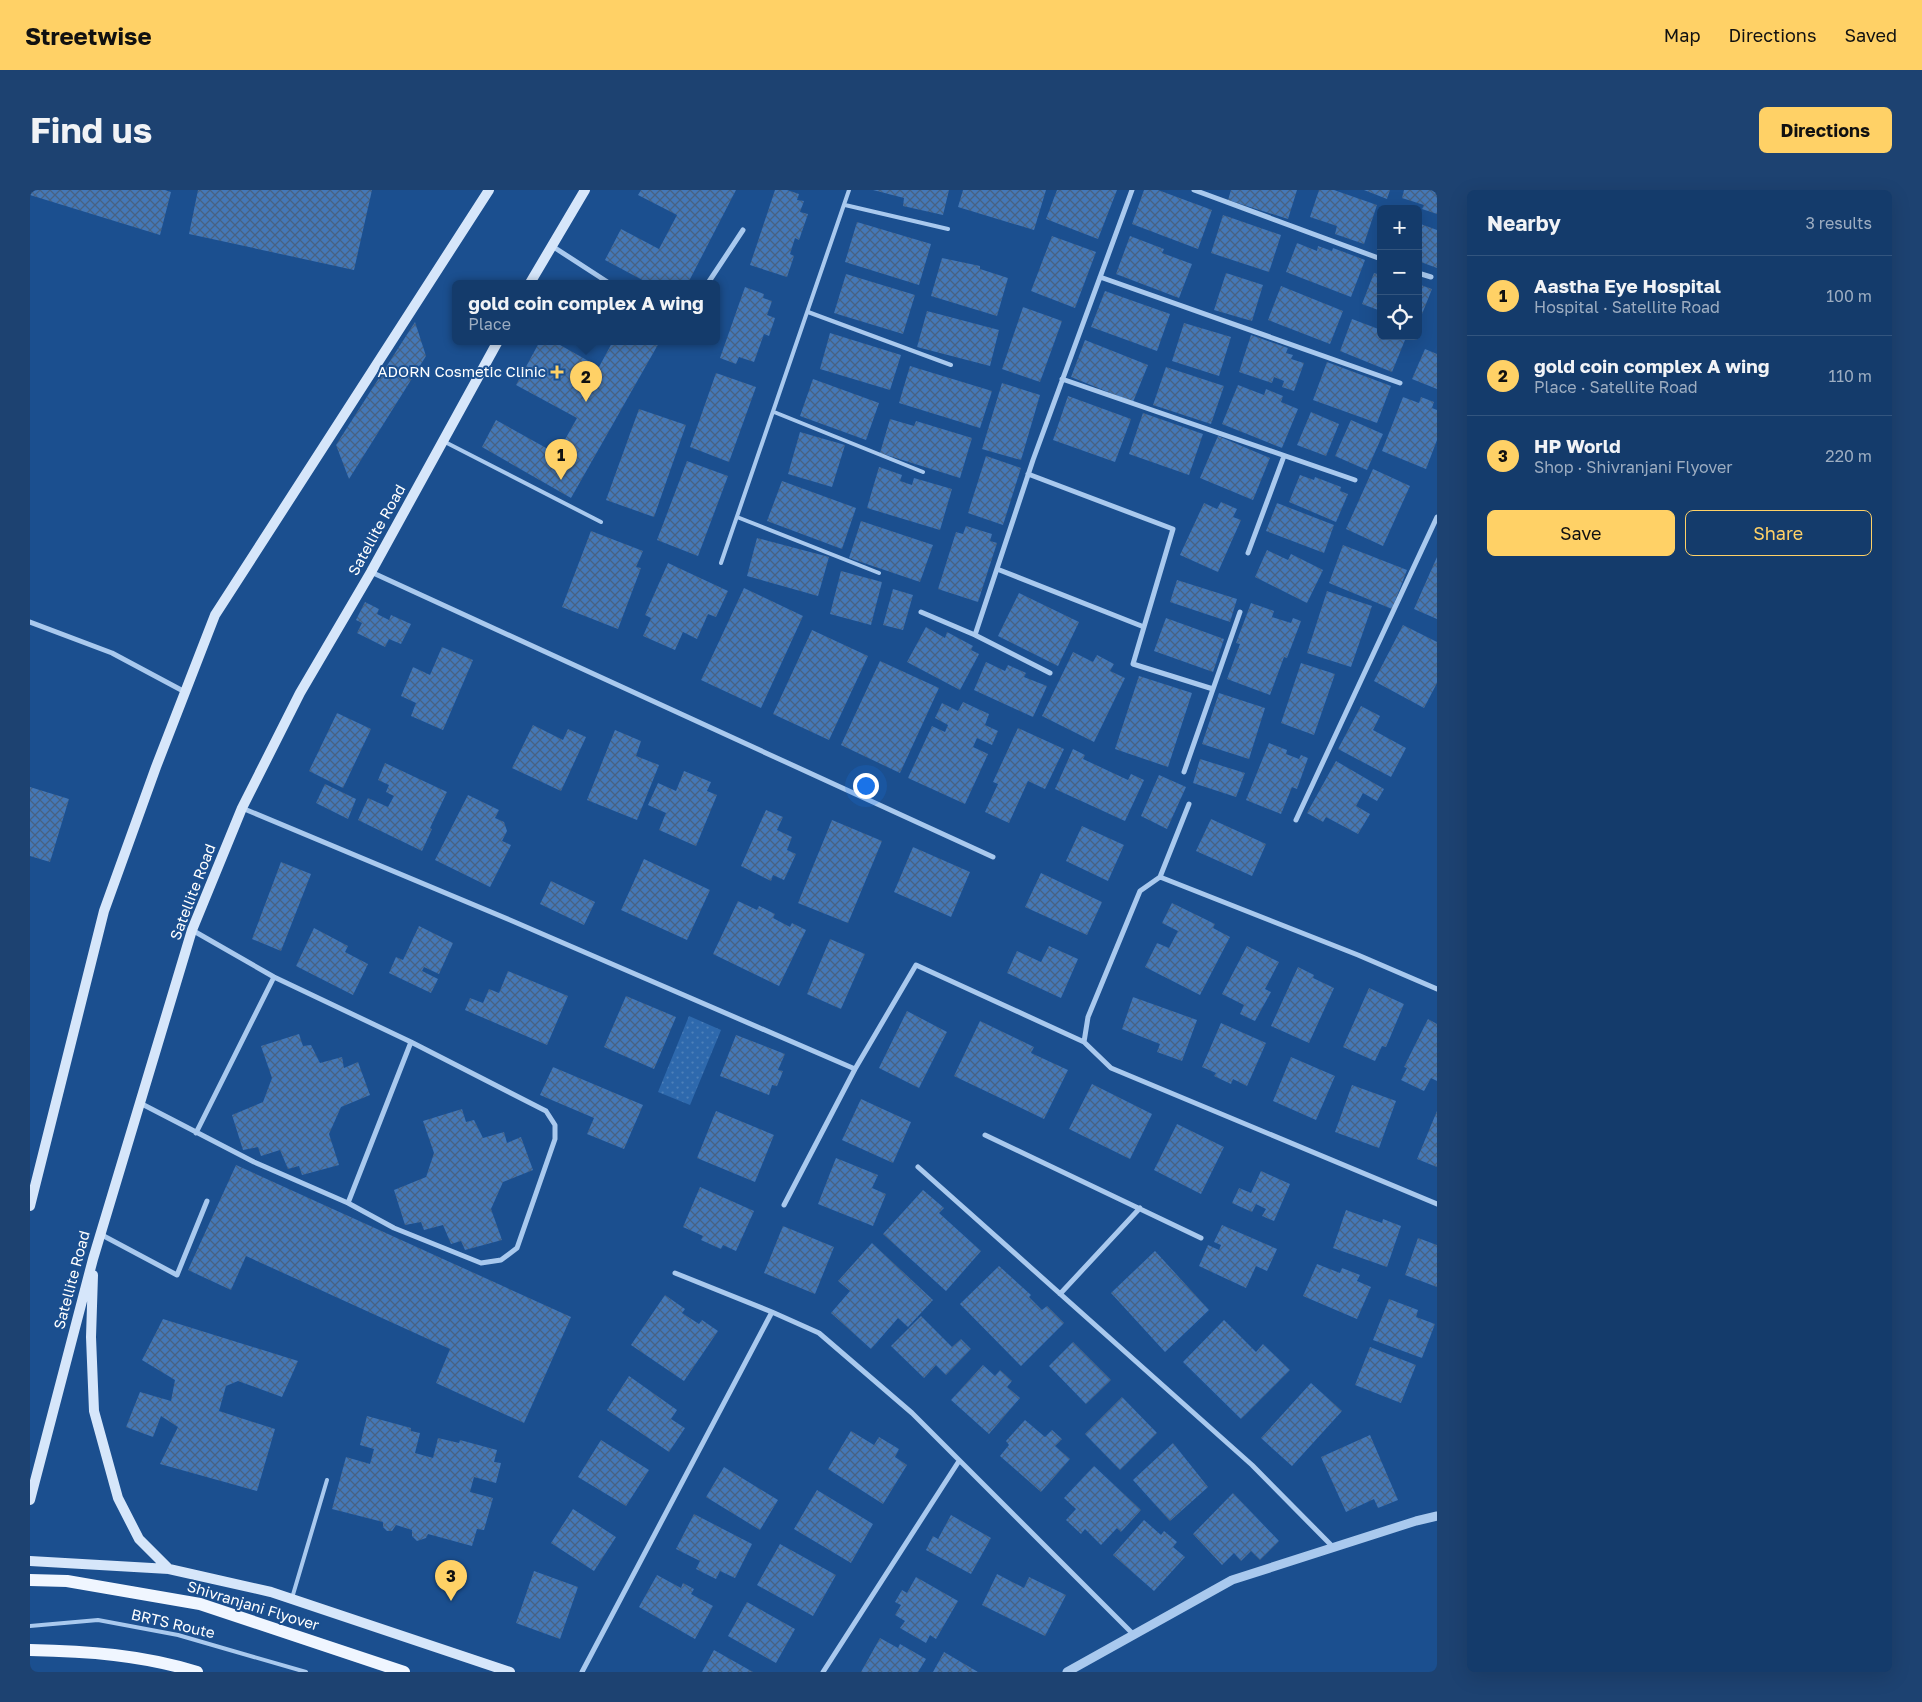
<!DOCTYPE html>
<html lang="en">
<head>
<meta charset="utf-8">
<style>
  :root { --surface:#143b6b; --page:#1d4271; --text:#f1f3f6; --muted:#9dadc1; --line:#33557e; --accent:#ffd166 }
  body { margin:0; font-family:"Golos Text",sans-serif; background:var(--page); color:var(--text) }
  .controls { position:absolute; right:15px; top:15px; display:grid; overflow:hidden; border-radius:8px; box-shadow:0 5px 20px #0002 }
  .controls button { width:45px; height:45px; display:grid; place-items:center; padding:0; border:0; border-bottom:1px solid var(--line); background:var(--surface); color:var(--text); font:25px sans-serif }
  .you { position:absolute; left:835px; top:595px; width:18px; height:18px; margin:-12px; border:4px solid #fff; border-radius:50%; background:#1a73e8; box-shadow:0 0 0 8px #1a73e833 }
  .badge { display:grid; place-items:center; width:32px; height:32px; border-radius:50%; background:var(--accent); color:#111; font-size:16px; font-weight:700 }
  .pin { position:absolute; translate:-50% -41px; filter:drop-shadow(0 1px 2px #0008) }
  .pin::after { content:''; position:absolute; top:26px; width:18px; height:15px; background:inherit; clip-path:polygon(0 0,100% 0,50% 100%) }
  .popup { position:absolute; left:422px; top:90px; width:268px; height:65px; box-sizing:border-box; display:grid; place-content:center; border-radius:8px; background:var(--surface); filter:drop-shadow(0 1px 4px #0005); font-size:16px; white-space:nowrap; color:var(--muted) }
  .popup b { font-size:19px; color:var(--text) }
  .popup::after { content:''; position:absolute; left:50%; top:100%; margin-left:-10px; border:10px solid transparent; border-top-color:var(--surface) }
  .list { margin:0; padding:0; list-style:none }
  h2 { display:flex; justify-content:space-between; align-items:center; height:65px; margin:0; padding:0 20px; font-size:21px }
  h2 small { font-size:16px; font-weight:400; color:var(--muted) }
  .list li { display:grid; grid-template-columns:32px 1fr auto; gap:15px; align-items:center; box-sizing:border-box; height:80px; padding:0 20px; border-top:1px solid var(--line) }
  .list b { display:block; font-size:19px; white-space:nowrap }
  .list p { margin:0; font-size:16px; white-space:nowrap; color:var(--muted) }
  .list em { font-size:16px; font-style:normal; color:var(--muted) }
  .actions { display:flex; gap:10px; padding:15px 20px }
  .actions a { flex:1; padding:11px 0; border:1px solid var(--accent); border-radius:8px; text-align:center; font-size:18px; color:var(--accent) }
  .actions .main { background:var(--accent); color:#111 }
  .icon { flex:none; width:28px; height:28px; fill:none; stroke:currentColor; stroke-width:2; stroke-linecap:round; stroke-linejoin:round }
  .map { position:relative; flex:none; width:1407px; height:1482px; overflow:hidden; border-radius:8px }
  header { display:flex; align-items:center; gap:30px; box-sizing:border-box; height:70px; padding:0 25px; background:var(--accent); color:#111 }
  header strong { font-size:24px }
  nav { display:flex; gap:28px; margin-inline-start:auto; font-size:18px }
  .intro { display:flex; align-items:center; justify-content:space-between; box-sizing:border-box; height:120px; padding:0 30px }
  h1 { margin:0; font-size:35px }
  .button { padding:12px 22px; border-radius:8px; background:var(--accent); color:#111; font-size:18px; font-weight:700 }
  main { display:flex; gap:30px; padding:0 30px }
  aside { flex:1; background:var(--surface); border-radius:8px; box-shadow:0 5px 20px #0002 }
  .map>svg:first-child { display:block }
  .grass { fill:url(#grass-dots) }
  .building { fill:url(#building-cross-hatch) }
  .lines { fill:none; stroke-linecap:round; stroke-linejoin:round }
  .service { stroke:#a9c9ee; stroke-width:4 }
  .minor { stroke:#a9c9ee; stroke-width:5 }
  .tertiary { stroke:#a9c9ee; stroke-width:9 }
  .secondary { stroke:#d6e6fa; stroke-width:10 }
  .primary { stroke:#f0f6ff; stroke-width:12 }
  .poi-dot { fill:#ffd166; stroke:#1b4f8f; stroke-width:2 }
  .labels { text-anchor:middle; stroke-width:4; stroke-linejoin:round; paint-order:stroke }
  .poi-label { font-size:15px; fill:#fff; stroke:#1b4f8f; text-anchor:end }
  .street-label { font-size:15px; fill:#fff; stroke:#1b4f8f }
</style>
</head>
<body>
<header>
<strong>Streetwise</strong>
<nav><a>Map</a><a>Directions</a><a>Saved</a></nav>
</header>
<div class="intro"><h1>Find us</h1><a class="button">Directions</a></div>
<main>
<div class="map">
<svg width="1407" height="1482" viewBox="0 0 1407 1482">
  <defs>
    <pattern id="grass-dots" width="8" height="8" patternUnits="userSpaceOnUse" patternTransform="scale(1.25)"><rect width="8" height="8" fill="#2e69ad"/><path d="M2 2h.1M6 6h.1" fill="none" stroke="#4d80b9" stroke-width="1.8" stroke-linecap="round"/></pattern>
    <pattern id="building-cross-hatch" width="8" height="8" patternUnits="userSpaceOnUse" patternTransform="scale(1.25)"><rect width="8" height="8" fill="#4478b7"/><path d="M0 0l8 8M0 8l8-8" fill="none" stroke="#486282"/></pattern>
  </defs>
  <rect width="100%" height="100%" fill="#1b4f8f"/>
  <path class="grass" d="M659 826 691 840 660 915 628 902Z"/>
  <path class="building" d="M0 0H135L141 2 130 45 0 5Z
    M168 0H342L324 80 159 44Z
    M611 0H706L658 93H618L575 70 591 39 629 59 647 25 608 5Z
    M745 0H757L769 4 767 10 774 11 770 22 778 24 769 50 765 48 760 64 764 66 757 87 720 75Z
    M843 0H919L913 25 873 16 874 8Z
    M933 0H1016L1004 40 928 17Z
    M1027 0H1087L1068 49 1016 29Z
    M1114 0H1128L1182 20 1168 59 1102 34Z
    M1201 0H1267L1258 29 1198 10Z
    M1289 0H1304L1347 15 1334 54 1305 44 1307 36 1280 27Z
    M1334 0H1360L1357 9Z
    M1374 0H1407V24L1392 19 1394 15 1372 8Z
    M1193 25 1251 45 1239 82 1181 63Z
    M827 32 901 54 889 95 815 72Z
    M1388 33 1407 40V78L1388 71Z
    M1022 46 1066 62 1045 118 1001 101Z
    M1100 46 1134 59 1132 63 1162 74 1149 108 1086 84Z
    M1267 53 1287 61 1288 56 1302 61 1303 58 1335 70 1321 107 1256 82Z
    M912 68 950 76V79L978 88 967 126 901 106Z
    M1196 83 1233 95 1222 131 1184 120Z
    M1344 83 1351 85V121L1332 114Z
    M816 84 885 105 873 144 804 123Z
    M543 90 554 92 553 93H541Z
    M1388 94 1402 99 1388 134Z
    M1251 96 1313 121 1300 154 1238 130Z
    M715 97 734 104 733 108 742 111 737 125 745 128 739 146 734 144 724 172 709 167 706 174 690 168Z
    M1075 101 1140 124 1127 161 1061 137Z
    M993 117 1032 131 1010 192 972 179Z
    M897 121 969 140 960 176 887 157Z
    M1322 129 1351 140V146H1366L1375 150 1362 182 1310 161Z
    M385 132 396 166 319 289 306 255Z
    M1154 133 1201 147 1189 186 1142 171Z
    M800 143 871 165 860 200 790 179Z
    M1221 145 1258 158 1256 163 1263 165 1261 169 1274 173 1264 201 1252 197 1254 191 1244 187 1242 193 1209 182Z
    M1055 150 1118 175 1103 212 1041 187Z
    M510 151H523L569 177 583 151H630L541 308 452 257 466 230 527 264 547 228 486 195Z
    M1395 159 1407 164V199L1382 189Z
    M1297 172 1361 196 1347 233 1283 210Z
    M880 176 962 201 950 238 869 213Z
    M1136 177 1194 196 1181 234 1123 215Z
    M686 183 726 197 699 272 660 257Z
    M783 189 849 213 836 250 770 226Z
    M972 193 1010 205 991 270 952 259Z
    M1208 195 1234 205 1236 199 1253 206 1251 212 1268 219 1252 258 1192 234Z
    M1038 206 1101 229 1085 272 1023 250Z
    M1373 207 1389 213 1391 207 1404 212 1402 218 1407 220V250L1396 279 1352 261Z
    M609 219 656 235 624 327 576 310Z
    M1281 222 1309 234 1296 266 1267 255Z
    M1113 223 1173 244 1159 285 1099 264Z
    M860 229 884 236 886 231 942 248 930 288 850 263Z
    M1321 230 1353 244 1337 280 1305 266Z
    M770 242 815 255 802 297 758 284Z
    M1188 246 1240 268 1223 310 1170 288Z
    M956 266 991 278 973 335 938 323Z
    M657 271 698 286 668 366 627 350Z
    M849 277 872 285 870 291 882 295 884 288 922 299 910 340 837 318Z
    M1343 279 1380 296 1353 356 1316 339Z
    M1270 285 1284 290 1285 287 1311 297 1310 301 1318 304 1306 332 1259 312Z
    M752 291 826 318 812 359 737 331Z
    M1191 312 1207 319 1203 327 1211 330 1188 382 1150 365 1174 313 1187 319Z
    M1247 313 1304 335 1294 363 1236 341Z
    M831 331 903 355 890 392 819 368Z
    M936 336 962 344 960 351 967 353 948 412 908 399 926 342 933 344Z
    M561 341 613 361 606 377 611 378 588 439 532 417Z
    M727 348 799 367 788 406 717 386Z
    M1313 355 1377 380 1362 419 1299 393Z
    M1237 360 1258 370 1261 364 1293 380 1277 413 1225 387Z
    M1407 367V429L1384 419Z
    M638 373 698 401 686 427 678 424 667 449 653 442 645 460 613 446 621 428 615 425Z
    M811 381 852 392 841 435 800 424Z
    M1147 390 1207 409 1200 432 1140 412Z
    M714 398 773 426 731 518 671 490Z
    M863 399 883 405 873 440 853 435Z
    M1297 401 1342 416 1321 477 1277 463Z
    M989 403 1049 432 1028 476 968 446Z
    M335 412 349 419 347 424 359 430 361 425 381 434 371 454 359 449 355 457 327 443 332 433 326 430Z
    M1221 413 1244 421 1242 427 1261 433 1263 428 1271 431 1257 468 1254 467 1240 505 1197 489 1210 454 1206 453Z
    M1136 428 1194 449 1183 482 1124 461Z
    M1373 435 1407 452V493L1394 518 1344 491Z
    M896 437 915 448 917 442 943 456 941 460 949 464 930 500 877 472Z
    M782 440 838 466 799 550 743 524Z
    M412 457 443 470 413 540 381 526 386 513 371 506 383 477 400 485Z
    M1043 462 1063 472 1067 465 1084 474 1080 481 1095 488 1064 552 1012 526Z
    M850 471 909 498 870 583 811 555Z
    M956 472 975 481 978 475 996 483 994 487 1017 496 1003 527 944 500Z
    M1271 473 1305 484 1284 545 1251 533Z
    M1109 486 1162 503 1138 577 1085 559Z
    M1189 503 1235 518 1219 569 1172 554Z
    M933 512 959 524 955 535 968 541 962 555 947 548 943 557 958 564 935 614 878 588 902 536 915 542 918 535 905 528 912 513 928 521Z
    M1331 516 1350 526 1343 540 1376 558 1361 587 1308 559Z
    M307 523 341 539 313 598 279 581Z
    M503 535 533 550 538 539 556 547 531 601 482 578Z
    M988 538 1034 559 1015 599 998 591 979 633 955 622 968 594 963 592Z
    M585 540 611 551 606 566 629 575 607 630 557 610Z
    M1239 553 1257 560 1256 564 1269 569 1271 565 1278 568 1267 599 1262 597 1251 624 1216 610Z
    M1043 559 1055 565 1053 569 1098 590 1101 584 1114 590 1095 631 1025 599Z
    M1170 569 1215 583 1206 607 1163 593Z
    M1306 571 1354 599 1347 611 1333 603 1326 616 1340 624 1328 644 1296 627 1293 632 1277 623Z
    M355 573 417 602 400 638 402 639 392 661 328 630 338 608 358 617 364 606 356 602 359 595 348 590Z
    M654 581 681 592 677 601 687 605 666 656 629 640 636 623 618 615 628 593 646 601Z
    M1129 585 1156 597 1137 639 1111 626Z
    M295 594 326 609 318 629 286 613Z
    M0 597 39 609 20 672 0 666Z
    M438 605 469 620 465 628 474 632 477 641 472 651 481 655 460 697 405 670Z
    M736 620 753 627 747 640 762 647 757 660 766 664 754 690 743 685 741 691 711 676Z
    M1181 629 1236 654 1222 686 1166 661Z
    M802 630 852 651 818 733 768 713Z
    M1052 636 1094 655 1078 691 1036 671Z
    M883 657 940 682 921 727 864 702Z
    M614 669 680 700 657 750 591 720Z
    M251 672 281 684 251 761 222 749Z
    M1011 683 1072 712 1057 745 995 717Z
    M521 691 565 712 554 735 510 714Z
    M708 711 727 720 729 716 745 724 743 728 760 737 762 733 776 740 749 796 683 764Z
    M1142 713 1185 734 1183 738 1200 747 1170 805 1115 777 1127 753 1139 758 1148 741 1132 733Z
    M389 736 423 753 409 784 394 777 392 781 408 789 401 803 359 783 366 767 373 770Z
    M284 738 318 756 315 762 338 774 323 805 266 776Z
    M800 749 835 764 811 819 777 804Z
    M1019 756 1048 769 1031 808 977 783 987 761 1011 772Z
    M1217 756 1249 772 1235 799 1241 802 1225 831 1210 824 1214 815 1192 804Z
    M1268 777 1284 785 1283 788 1304 798 1279 853 1241 836Z
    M478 781 538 806 517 855 435 820 440 808 453 813 459 799 469 803Z
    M1339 798 1374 814 1356 857 1352 856 1345 871 1313 857Z
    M596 806 646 827 624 879 574 857Z
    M1103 807 1167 830 1152 871 1127 862 1130 854 1092 839Z
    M877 821 917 842 889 898 849 878Z
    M1398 829 1407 834V891L1401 888 1394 901 1371 890 1377 878 1374 877Z
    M950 831 1004 857 1001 863 1038 880 1014 929 924 886Z
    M1191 833 1236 853 1217 896 1203 889 1201 894 1184 886 1186 883 1172 877Z
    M269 844 273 856 281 855 290 873 312 867 314 878 328 872 340 905 311 917 299 944 309 975 272 985 269 976 258 979 250 960 231 966 228 957 213 960 202 925 233 912 242 888 231 856Z
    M706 845 755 864 748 880 753 881 747 896 742 895 739 905 690 886Z
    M1261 867 1305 886 1286 930 1243 911Z
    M523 877 613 915 594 959 557 944 564 928 510 905Z
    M1062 894 1122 924 1100 969 1039 939Z
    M1322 895 1366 911 1349 958 1305 942Z
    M831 909 881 932 863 973 812 950Z
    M432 919 436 932 444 930 453 948 474 942 477 953 491 947 503 980 473 992 461 1019 472 1050 435 1060 431 1051 421 1054 413 1035 394 1040 391 1032 375 1035 364 1000 396 987 404 963 393 931Z
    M686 921 744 945 725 992 667 968Z
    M1407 921V977L1387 969Z
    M1147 934 1194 957 1171 1004 1124 980Z
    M806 968 848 985 842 998 856 1004 843 1036 788 1014Z
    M206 975 541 1127 494 1233 406 1193 420 1159 216 1066 201 1100 158 1080Z
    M1231 981 1260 994 1244 1031 1232 1026 1236 1019 1226 1014 1222 1022 1202 1013 1209 998 1221 1003Z
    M670 997 724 1021 706 1061 693 1055 691 1059 671 1050 673 1046 653 1037Z
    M893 1000 914 1018 909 1023 951 1061 916 1101 853 1044Z
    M1316 1020 1352 1033 1353 1029 1371 1036 1357 1077 1303 1058Z
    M1192 1035 1247 1059 1237 1081 1226 1076 1216 1098 1169 1076 1178 1055 1189 1060 1191 1055 1184 1052Z
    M753 1036 804 1057 785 1104 734 1083Z
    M1388 1048 1407 1055V1097L1375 1085Z
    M842 1053 903 1110 878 1137 868 1128 841 1159 801 1123 820 1101 808 1091Z
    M1125 1061 1179 1120 1135 1162 1081 1103Z
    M1287 1074 1310 1083 1312 1078 1330 1085 1327 1091 1341 1097 1327 1129 1273 1106Z
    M969 1076 1001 1105 999 1107 1012 1120 1017 1116 1034 1133 991 1176 930 1114Z
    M635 1105 655 1119 652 1123 669 1134 672 1130 688 1141 654 1191 601 1155Z
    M1359 1109 1388 1120 1386 1127 1405 1134 1392 1168 1343 1150Z
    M891 1126 922 1157 931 1149 941 1159 916 1185 906 1175 894 1188 861 1156Z
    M133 1129 268 1171 252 1207 208 1191 196 1196 189 1221 245 1239 227 1301 130 1274 148 1237 131 1226 123 1247 96 1237 110 1202 141 1211 145 1190 112 1170Z
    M1194 1130 1226 1162 1233 1154 1260 1180 1211 1229 1153 1172Z
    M1043 1152 1081 1190 1056 1214 1019 1176Z
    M1340 1157 1386 1175 1371 1213 1325 1195Z
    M953 1175 965 1186 970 1180 982 1191 977 1197 990 1208 959 1244 921 1210Z
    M599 1186 647 1220 641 1229 655 1238 639 1262 577 1220Z
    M1281 1193 1312 1221 1262 1276 1231 1248Z
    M1092 1207 1127 1243 1090 1280 1055 1244Z
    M337 1226 381 1238V1241L390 1243 385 1263 403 1268 408 1248 429 1253 430 1250 467 1260 464 1272 471 1273 466 1293 444 1287 440 1302 463 1308 454 1340 447 1339 442 1356 398 1344 396 1348 387 1351 382 1346V1340L366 1335 362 1341H357L353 1337V1332L302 1319 316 1267 340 1274 344 1259 330 1255Z
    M995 1230 1015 1247 1022 1240 1032 1249 1025 1256 1040 1269 1011 1302 970 1266 979 1255 976 1251Z
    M821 1241 844 1255 849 1247 869 1259 865 1267 877 1275 853 1314 798 1279Z
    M1340 1245 1368 1310 1348 1318 1344 1309 1316 1322 1291 1267Z
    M571 1250 619 1280 596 1316 548 1287Z
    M1143 1253 1178 1297 1140 1331 1103 1290Z
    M1064 1276 1111 1320 1091 1342 1087 1338 1071 1355 1055 1339 1051 1344 1036 1330 1046 1319 1034 1308Z
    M694 1277 748 1310 730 1340 676 1307Z
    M787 1300 843 1334 821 1373 764 1339Z
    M1203 1303 1249 1351 1230 1370 1221 1361 1211 1371 1204 1363 1192 1375 1163 1344Z
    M543 1319 586 1347 564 1381 521 1353Z
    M664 1324 722 1354 705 1388 690 1381 686 1389 666 1379 670 1371 646 1359Z
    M921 1325 961 1348 941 1384 896 1360 903 1346 908 1349Z
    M1114 1330 1131 1345 1134 1341 1147 1352 1143 1357 1155 1367 1124 1401 1083 1365Z
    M750 1354 806 1385 783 1426 727 1395Z
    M504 1381 548 1397 530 1449 486 1433Z
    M967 1384 994 1398 999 1387 1036 1405 1015 1446 952 1415Z
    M627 1385 651 1398 653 1393 664 1399 661 1404 683 1416 665 1449 609 1417Z
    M886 1387 928 1411 906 1449 900 1445 896 1453 870 1438 875 1431 865 1425 871 1415 865 1412 872 1400 877 1403Z
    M717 1412 765 1439 746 1473 698 1446Z
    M850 1448 868 1458 870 1454 896 1469 888 1482H831Z
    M684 1460 723 1482H672Z
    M914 1462 948 1482H903Z"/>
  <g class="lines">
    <path class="service" d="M815 15 918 39
      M778 122 921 175
      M744 222 893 282
      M415 252 571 332
      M707 327 849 383
      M691 373 819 0
      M262 1408 297 1290
      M0 1436 68 1430 148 1445 276 1482"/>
    <path class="minor" d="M1164 0 1351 69
      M522 56 579 93
      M1388 83 1401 87
      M1070 87 1370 193
      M678 93 713 40
      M1032 189 1325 290
      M998 284 1143 339 1103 474 1183 499
      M1218 363 1254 266
      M967 379 1114 437
      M341 382 963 667
      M891 422 945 445 1020 483
      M0 432 82 463 155 502
      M945 445 1003 270 1102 0
      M1154 582 1210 422
      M212 618 480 730 825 879
      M1266 630 1407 327
      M1130 687 1159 614
      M1407 799 1328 765 1130 687 1110 701 1058 827 1054 852 1081 878 1407 1014
      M110 913 224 972 318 1013 364 1038 451 1073 471 1070 487 1058 525 949V935L516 921 381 852 244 787 162 740
      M166 943 244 787
      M955 945 1171 1048
      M888 977 1222 1275 1303 1357
      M318 1013 381 852
      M754 1015 825 879 886 775 1054 852
      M70 1044 147 1085 177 1011
      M645 1083 742 1122
      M1030 1104 1110 1018
      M552 1482 742 1122 789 1143 882 1223 1103 1444
      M793 1482 929 1271"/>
    <path class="tertiary" d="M1037 1482 1202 1390 1386 1331 1407 1326"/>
    <path class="secondary" d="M500 93 555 0
      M0 1016 74 721 126 577 185 425 459 0
      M63 1085 61 1147 64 1221 88 1308 109 1349 139 1379 241 1402 480 1482
      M0 1310 63 1069 162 740 212 618 270 503 341 382 468 151
      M0 1371 139 1379"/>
    <path class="primary" d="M0 1390 37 1391 170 1414 374 1482
      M0 1460C57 1461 112 1465 167 1482"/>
  </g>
  <path class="poi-dot" d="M524.5 174.5h5v5h5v5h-5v5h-5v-5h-5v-5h5z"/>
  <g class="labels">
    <g class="poi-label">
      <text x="516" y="187">ADORN Cosmetic Clinic</text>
    </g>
    <g class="street-label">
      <text transform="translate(347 340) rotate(-61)" y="5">Satellite Road</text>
      <text transform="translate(163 702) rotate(-69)" y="5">Satellite Road</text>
      <text transform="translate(42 1090) rotate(-75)" y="5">Satellite Road</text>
      <text transform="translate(223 1416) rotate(17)" y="5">Shivranjani Flyover</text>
      <text transform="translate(143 1434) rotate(13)" y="5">BRTS Route</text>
    </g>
  </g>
</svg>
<div class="controls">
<button>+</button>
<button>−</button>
<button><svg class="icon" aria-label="locate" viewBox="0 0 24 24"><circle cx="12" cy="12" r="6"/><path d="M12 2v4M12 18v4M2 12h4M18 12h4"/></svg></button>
</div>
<div class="you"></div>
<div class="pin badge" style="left:531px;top:290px">1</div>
<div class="pin badge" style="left:556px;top:212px">2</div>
<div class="popup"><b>gold coin complex A wing</b>Place</div>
<div class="pin badge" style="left:421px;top:1411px">3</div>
</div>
<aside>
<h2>Nearby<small>3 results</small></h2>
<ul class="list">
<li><span class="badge">1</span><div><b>Aastha Eye Hospital</b><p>Hospital · Satellite Road</p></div><em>100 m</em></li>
<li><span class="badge">2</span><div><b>gold coin complex A wing</b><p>Place · Satellite Road</p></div><em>110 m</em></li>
<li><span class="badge">3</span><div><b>HP World</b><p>Shop · Shivranjani Flyover</p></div><em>220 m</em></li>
</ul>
<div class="actions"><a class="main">Save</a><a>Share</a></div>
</aside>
</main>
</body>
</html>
